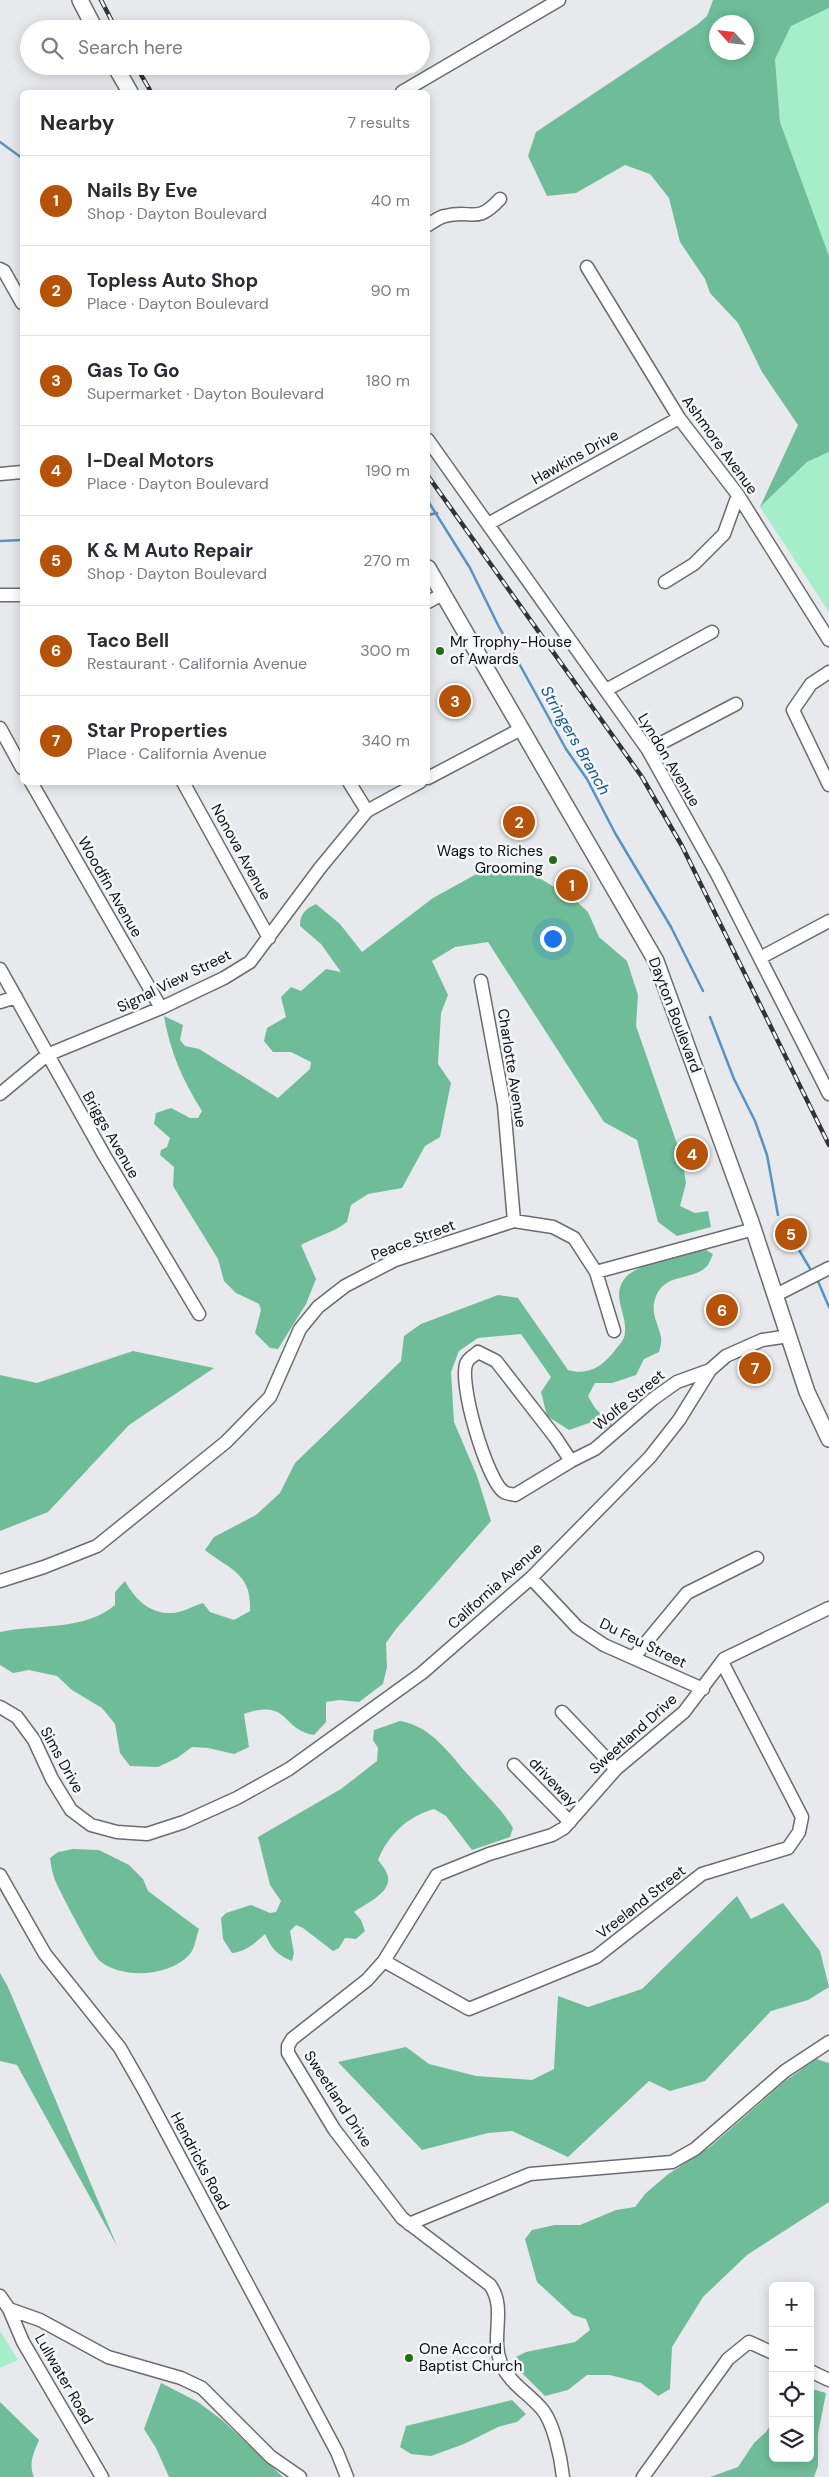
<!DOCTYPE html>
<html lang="en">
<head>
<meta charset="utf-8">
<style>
  :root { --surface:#fff; --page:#f2f2f3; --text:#2b2b33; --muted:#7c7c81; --line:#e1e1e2; --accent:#b45309 }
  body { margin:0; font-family:"DM Sans",sans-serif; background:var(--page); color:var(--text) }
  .controls { position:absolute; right:15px; bottom:15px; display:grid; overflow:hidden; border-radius:8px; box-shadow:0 2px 12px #0003 }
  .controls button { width:45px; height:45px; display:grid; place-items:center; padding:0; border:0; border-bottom:1px solid var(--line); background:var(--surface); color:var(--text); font:25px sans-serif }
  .compass { position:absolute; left:709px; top:15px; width:45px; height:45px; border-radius:50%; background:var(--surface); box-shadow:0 2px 12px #0003; rotate:297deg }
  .you { position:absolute; left:552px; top:938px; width:18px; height:18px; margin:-12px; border:4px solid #fff; border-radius:50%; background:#1a73e8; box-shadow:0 0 0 8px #1a73e833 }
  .badge { display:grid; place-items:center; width:32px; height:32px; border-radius:50%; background:var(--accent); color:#fff; font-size:16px; font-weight:700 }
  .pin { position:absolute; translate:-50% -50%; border:2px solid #fff; box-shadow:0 1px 5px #0006 }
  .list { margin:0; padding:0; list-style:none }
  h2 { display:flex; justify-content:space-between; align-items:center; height:65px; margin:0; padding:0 20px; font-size:21px }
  h2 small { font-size:16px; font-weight:400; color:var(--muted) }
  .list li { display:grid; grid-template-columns:32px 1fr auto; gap:15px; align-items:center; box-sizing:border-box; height:90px; padding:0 20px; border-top:1px solid var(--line) }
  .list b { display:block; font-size:19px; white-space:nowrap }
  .list p { margin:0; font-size:16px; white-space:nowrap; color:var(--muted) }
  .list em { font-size:16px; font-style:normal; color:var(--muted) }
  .icon { flex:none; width:28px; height:28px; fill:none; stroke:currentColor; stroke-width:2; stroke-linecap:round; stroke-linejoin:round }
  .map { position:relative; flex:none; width:829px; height:2477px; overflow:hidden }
  .search { position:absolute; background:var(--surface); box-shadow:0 2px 12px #0003; left:20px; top:20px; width:410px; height:55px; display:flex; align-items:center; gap:12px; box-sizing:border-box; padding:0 18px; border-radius:28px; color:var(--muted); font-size:19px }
  .panel { position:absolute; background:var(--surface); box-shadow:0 2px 12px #0003; left:20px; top:90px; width:410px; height:695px; border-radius:8px }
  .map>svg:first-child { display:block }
  .green { fill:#a6edc9 }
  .forest { fill:#6fbd98; fill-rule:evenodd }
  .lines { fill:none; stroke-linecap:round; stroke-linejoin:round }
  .stream { stroke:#5694c3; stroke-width:2.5 }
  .minor-casing { stroke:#6b6c6f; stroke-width:15 }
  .major-casing { stroke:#6b6c6f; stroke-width:18 }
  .minor { stroke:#fff; stroke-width:12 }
  .major { stroke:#fff; stroke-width:15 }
  .rail-casing { stroke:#333335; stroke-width:4.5 }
  .rail { stroke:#f5f6f9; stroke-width:2.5; stroke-dasharray:8; stroke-linecap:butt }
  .poi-dot { fill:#216e13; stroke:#f5f6f9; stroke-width:2 }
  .labels { text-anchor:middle; stroke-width:5; stroke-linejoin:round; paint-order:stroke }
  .street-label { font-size:15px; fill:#0e0e0f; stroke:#f5f6f9 }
  .poi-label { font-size:15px; fill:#0e0e0f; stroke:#f5f6f9; text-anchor:start }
  .water-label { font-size:16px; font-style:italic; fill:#105987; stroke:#f5f6f9 }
</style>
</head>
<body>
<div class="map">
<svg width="829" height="2477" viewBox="0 0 829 2477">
  <rect width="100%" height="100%" fill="#e7e9ec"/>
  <path class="green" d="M829 8V256L780 122 775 58 791 26Z
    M829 452V612L760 507 807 462Z
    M0 2331 18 2360 0 2368Z"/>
  <path class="forest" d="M713 0H829V8L791 26 775 59 780 122 829 256V452L807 462 760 507 798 425 762 372 738 323 710 293 705 279 680 242 669 198 650 174 625 165 576 193 547 196 528 156 536 132 698 24 707 16ZM716 22H746V52H716Z
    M491 866 536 876 574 899 588 912 599 937 627 961 638 995 636 1026 682 1158 686 1183 680 1206 695 1213 708 1211 711 1227 677 1236 658 1222 637 1140 604 1122 488 942 455 947 432 961 448 995 441 1013 438 1064 451 1083 440 1137 425 1146 402 1188 368 1194 351 1205 347 1222C333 1233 317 1236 301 1245L316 1279 306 1304 278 1349 270 1348 255 1333 261 1310 259 1304 236 1293 224 1281 218 1259 173 1186 174 1167 160 1155 161 1150 167 1147 170 1138 154 1124 156 1113 171 1108 190 1118H198L202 1111C183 1081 170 1052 164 1016L183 1025 180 1040 185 1046 199 1049 278 1098 310 1069 311 1062 291 1052H273L264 1041 267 1028 286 1017 281 997 291 987 301 991 326 969 341 972 321 944 300 926C300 914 305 909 316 904L340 924 362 952 433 898Z
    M706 1250 713 1254C711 1258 710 1262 708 1265 693 1283 661 1270 654 1303 652 1316 659 1326 661 1337 662 1342 660 1348 659 1352L644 1359 636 1375 612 1383H595L588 1396 595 1408 612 1425 603 1430 589 1423 569 1430 547 1416 541 1392 551 1377 521 1334 478 1338 459 1351 451 1372 454 1422 477 1476 491 1521 396 1629 386 1643 387 1667 383 1684 359 1702 340 1700 326 1702V1722L314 1735C280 1729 290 1698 244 1714L249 1747 234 1754 208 1748 192 1747 177 1758 158 1767 130 1766 120 1753 115 1724 102 1708 72 1690 57 1676 29 1670 13 1673 0 1665V1632C37 1624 85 1631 115 1605V1592L125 1581C135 1599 149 1614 172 1613 181 1613 193 1606 203 1603L210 1612 234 1620 250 1611C252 1573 230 1570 205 1550L214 1537 256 1515 280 1493 295 1463 401 1361 404 1336 421 1324 498 1295 518 1298 568 1370C589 1376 603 1366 616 1349 620 1344 625 1339 625 1332 627 1312 610 1296 626 1277 637 1264 689 1252 706 1250Z
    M133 1351 214 1368 129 1425 48 1512 0 1531V1375L37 1383Z
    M400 1721C432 1726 450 1755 471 1778 486 1795 501 1808 513 1828L510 1837 472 1850 446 1816 434 1809C408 1816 388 1835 378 1860 382 1865 387 1871 388 1877 391 1893 365 1904 354 1912L361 1920 365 1931 356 1939 345 1938 339 1948 333 1951 303 1928 296 1925 290 1931 294 1953 292 1961C277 1955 272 1949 265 1934 255 1943 247 1951 232 1953L223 1939 221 1918 226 1913 251 1905 270 1913 276 1912 281 1901 270 1885 258 1837 341 1789 377 1761 378 1748 373 1740 374 1730Z
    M73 1849 99 1850 129 1865 143 1879 148 1891 199 1929C196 1937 195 1949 189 1955 170 1976 123 1980 100 1961 93 1955 60 1892 55 1880 52 1873 51 1865 50 1858L58 1852Z
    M737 1896 751 1919 783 1903 820 1951 829 1987 808 2000 771 2011 705 2081 670 2091 649 2081 568 2157 512 2131 488 2133 422 2150 338 2062 406 2047 429 2064 476 2076 532 2080 554 2069 558 1996 588 2007 642 1989Z
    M0 1973 8 1987 117 2246 17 2065 0 2061Z
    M816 2059 829 2063V2202L747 2255 703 2297 672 2347 670 2389 658 2396 641 2383 610 2375H587L568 2390 545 2396 517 2368 516 2357 526 2352 575 2342 590 2330 586 2319 573 2315 537 2282 525 2239 532 2230 555 2225H580L616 2210 635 2207 646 2193 667 2175 710 2147 784 2082Z
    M161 2383 198 2402 222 2420 283 2477H169L156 2448 144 2429Z
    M812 2389 826 2393 818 2434V2466L814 2477H710L738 2467 754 2443 766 2432 773 2421V2458H810V2390Z
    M512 2400 526 2414 517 2422 498 2427 464 2444 431 2456 411 2454 400 2447 406 2426Z
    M0 2402 39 2440C34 2452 28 2464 34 2477H0Z"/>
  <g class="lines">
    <path class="stream" d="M0 142 22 158
      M428 501 470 568 498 625 566 749 587 779 615 833 671 927 703 991
      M428 515 437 513
      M0 541 22 540
      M710 1017 734 1079 755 1121 767 1155 778 1215
      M799 1250 812 1272
      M817 1279 829 1307"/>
    <g class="minor-casing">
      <path id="minor" d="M402 92 559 0
        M428 225C433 222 439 217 445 216 473 209 476 225 500 199
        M587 267 679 418 738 495 829 640
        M0 269 4 271 22 303
        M428 440 648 750 717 874 829 1094
        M0 474 22 472
        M488 524 679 418
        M665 582 694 564 724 534 738 495
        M0 595H22
        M428 602 443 594
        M829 672 811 684 793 710 829 785
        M606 690 712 632
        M0 728 22 768
        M648 750 736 704
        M428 778 521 729
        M31 782 161 1008
        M183 782 269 938
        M349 782 367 811
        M760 958 829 921
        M0 969 104 1155 199 1314
        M481 981 504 1105 514 1221
        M0 1002 16 997
        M0 1094 47 1055 161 1008 224 978 250 962 320 868 367 811 420 782
        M596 1272 614 1331
        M776 1295 829 1268
        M571 1461 555 1437 496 1361 478 1352C475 1355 469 1358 467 1362 457 1380 487 1481 504 1492 507 1494 512 1494 515 1495L571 1461 595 1449 653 1399 677 1382 710 1370
        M531 1578 577 1627 604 1645 703 1689
        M0 1581 44 1567 97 1546 226 1442 270 1397 300 1329 318 1307 345 1286 395 1260 514 1221 553 1227 574 1238 596 1272 754 1229
        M634 1657 687 1593 757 1558
        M0 1707 17 1717 34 1740 52 1779 71 1810 91 1825 117 1832 147 1834 184 1822 237 1798 289 1769 422 1673 531 1578 650 1457 679 1420 710 1370 726 1356 762 1340 789 1336
        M562 1712 616 1769
        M514 1765 570 1822
        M0 1875 45 1954 120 2048 144 2090 337 2452 347 2477
        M384 1961 469 2009 596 1957 702 1874 788 1848 799 1832 802 1817 722 1662
        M409 2224 530 2174 672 2162 695 2149 785 2071 829 2042
        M0 2296 9 2309 23 2342 102 2477
        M9 2309 40 2320 108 2357 181 2378 202 2388 271 2457 300 2477
        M810 2371 829 2380
        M563 2477C561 2459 554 2422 541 2408 528 2393 509 2383 501 2363 490 2338 507 2308 490 2285L402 2218 334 2129 288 2053V2046L292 2039 367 1980 384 1961 437 1875 489 1854 552 1835 564 1828 616 1769 684 1712 724 1659 829 1608
        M643 2477 728 2359 749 2342 773 2353"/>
    </g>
    <g class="major-casing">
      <path id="major" d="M80 0 95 29
        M115 66 130 92
        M428 568 656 961 751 1222 807 1392 829 1439"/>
    </g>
    <use href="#minor" class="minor"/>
    <use href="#major" class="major"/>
    <g class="rail-casing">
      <path id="rail" d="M101 0 116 29
        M136 66 151 92
        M428 476 642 777 682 846 829 1145"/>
    </g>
    <use href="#rail" class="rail"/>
  </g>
  <g class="poi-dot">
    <circle cx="440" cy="651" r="5"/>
    <circle cx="553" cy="860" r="5"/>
    <circle cx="409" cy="2358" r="5"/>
  </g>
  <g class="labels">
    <g class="street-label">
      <text transform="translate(720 445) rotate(54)" y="5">Ashmore Avenue</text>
      <text transform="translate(575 457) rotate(-29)" y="5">Hawkins Drive</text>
      <text transform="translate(669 760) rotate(59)" y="5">Lyndon Avenue</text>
      <text transform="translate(241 852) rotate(61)" y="5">Nonova Avenue</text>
      <text transform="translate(110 887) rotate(60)" y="5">Woodfin Avenue</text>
      <text transform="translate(174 981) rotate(-26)" y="5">Signal View Street</text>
      <text transform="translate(675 1015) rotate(69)" y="5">Dayton Boulevard</text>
      <text transform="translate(512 1068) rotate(81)" y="5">Charlotte Avenue</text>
      <text transform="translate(111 1135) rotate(60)" y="5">Briggs Avenue</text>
      <text transform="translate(413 1240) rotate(-21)" y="5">Peace Street</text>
      <text transform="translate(629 1400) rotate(-39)" y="5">Wolfe Street</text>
      <text transform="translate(495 1586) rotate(-42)" y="5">California Avenue</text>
      <text transform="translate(643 1643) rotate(26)" y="5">Du Feu Street</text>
      <text transform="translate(633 1734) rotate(-42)" y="5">Sweetland Drive</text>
      <text transform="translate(62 1760) rotate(61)" y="5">Sims Drive</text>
      <text transform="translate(553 1782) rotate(46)" y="5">driveway</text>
      <text transform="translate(641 1902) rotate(-38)" y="5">Vreeland Street</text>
      <text transform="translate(338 2099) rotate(57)" y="5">Sweetland Drive</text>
      <text transform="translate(200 2161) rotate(62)" y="5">Hendricks Road</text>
      <text transform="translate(64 2379) rotate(60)" y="5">Lullwater Road</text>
    </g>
    <g class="poi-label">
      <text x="450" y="647">Mr Trophy-House<tspan x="450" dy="17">of Awards</tspan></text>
      <text x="543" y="856" text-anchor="end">Wags to Riches<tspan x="543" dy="17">Grooming</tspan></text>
      <text x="419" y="2354">One Accord<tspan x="419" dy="17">Baptist Church</tspan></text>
    </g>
    <g class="water-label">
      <text transform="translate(576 740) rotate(60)" y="6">Stringers Branch</text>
    </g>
  </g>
</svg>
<div class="controls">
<button>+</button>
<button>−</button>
<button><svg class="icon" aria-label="locate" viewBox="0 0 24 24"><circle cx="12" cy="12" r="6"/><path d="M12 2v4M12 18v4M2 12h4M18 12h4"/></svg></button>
<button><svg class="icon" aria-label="layers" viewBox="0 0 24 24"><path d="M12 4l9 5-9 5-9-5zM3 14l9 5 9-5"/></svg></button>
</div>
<svg class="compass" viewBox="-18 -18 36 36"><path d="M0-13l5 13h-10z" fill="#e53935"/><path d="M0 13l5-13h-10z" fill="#7c7c81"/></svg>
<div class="you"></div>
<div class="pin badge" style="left:572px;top:885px">1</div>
<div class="pin badge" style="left:519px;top:822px">2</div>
<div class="pin badge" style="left:455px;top:701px">3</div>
<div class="pin badge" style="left:692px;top:1154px">4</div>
<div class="pin badge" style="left:791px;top:1234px">5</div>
<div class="pin badge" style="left:722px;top:1310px">6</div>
<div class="pin badge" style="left:755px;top:1368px">7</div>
<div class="search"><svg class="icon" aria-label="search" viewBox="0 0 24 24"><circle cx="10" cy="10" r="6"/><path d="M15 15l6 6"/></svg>Search here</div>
<section class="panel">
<h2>Nearby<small>7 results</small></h2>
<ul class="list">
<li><span class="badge">1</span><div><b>Nails By Eve</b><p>Shop · Dayton Boulevard</p></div><em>40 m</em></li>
<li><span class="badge">2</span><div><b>Topless Auto Shop</b><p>Place · Dayton Boulevard</p></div><em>90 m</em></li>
<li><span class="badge">3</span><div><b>Gas To Go</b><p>Supermarket · Dayton Boulevard</p></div><em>180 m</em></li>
<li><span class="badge">4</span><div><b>I-Deal Motors</b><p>Place · Dayton Boulevard</p></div><em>190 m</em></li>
<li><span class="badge">5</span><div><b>K &amp; M Auto Repair</b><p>Shop · Dayton Boulevard</p></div><em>270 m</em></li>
<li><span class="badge">6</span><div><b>Taco Bell</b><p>Restaurant · California Avenue</p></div><em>300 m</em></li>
<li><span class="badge">7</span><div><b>Star Properties</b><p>Place · California Avenue</p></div><em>340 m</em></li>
</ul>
</section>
</div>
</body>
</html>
